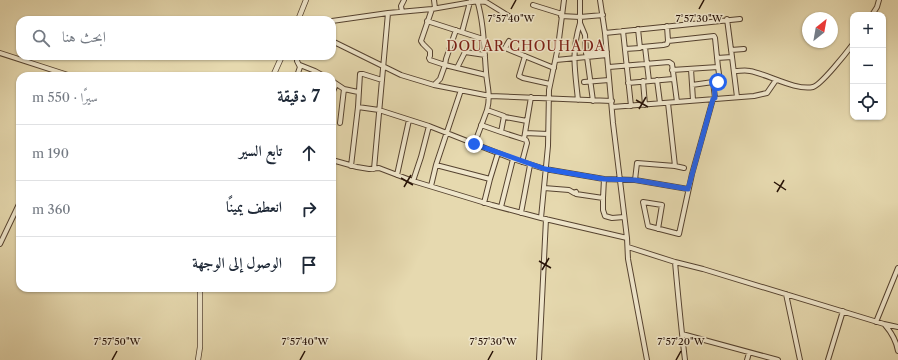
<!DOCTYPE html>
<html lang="ar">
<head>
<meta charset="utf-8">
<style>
  :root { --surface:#fff; --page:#f2f2f3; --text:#1f2937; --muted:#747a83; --line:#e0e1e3 }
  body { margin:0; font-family:"Libre Caslon Text",Amiri,serif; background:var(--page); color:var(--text); direction:rtl }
  .controls { position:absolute; right:12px; top:12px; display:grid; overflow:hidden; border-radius:8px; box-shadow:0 1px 3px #0004 }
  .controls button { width:36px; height:36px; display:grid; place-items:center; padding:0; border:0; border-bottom:1px solid var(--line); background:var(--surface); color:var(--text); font:20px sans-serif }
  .compass { position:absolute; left:802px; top:12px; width:36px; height:36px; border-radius:50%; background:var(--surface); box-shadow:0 1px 3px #0004; rotate:31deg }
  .stop { position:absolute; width:12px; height:12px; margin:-9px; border:3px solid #2563eb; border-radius:50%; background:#fff }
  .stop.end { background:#2563eb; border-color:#fff; box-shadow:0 1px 4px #0008 }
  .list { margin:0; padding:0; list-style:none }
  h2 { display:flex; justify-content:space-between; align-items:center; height:52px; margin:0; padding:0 16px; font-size:17px }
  h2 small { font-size:13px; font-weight:400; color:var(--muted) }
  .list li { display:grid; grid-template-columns:26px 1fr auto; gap:12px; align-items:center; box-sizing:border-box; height:56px; padding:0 16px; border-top:1px solid var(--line) }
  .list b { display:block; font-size:15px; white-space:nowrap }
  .list em { font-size:13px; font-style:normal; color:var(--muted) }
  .icon { flex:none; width:22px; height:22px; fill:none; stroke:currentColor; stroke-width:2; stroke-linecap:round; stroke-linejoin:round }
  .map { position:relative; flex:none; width:898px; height:360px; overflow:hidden; direction:ltr }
  .search { position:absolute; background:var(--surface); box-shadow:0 1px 3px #0004; left:16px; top:16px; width:320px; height:44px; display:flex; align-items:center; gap:10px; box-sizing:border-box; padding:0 14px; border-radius:12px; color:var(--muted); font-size:15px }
  .panel { position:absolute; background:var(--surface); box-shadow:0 1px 3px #0004; left:16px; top:72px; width:320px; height:220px; border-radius:12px; direction:rtl }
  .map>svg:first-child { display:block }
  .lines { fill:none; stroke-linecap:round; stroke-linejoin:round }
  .minor-casing { stroke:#564330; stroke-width:6 }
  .tertiary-casing { stroke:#564330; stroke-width:6 }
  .minor { stroke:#efe6cb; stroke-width:4 }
  .tertiary { stroke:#efe6cb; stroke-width:4.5 }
  .route { stroke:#2563eb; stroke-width:5 }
  .ticks { fill:none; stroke:#261106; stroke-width:1.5 }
  .labels { text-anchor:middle; stroke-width:3; stroke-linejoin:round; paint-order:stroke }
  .neighbourhood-label { font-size:14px; letter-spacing:1px; fill:#7a1f14; stroke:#efe6cb }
  .ticks-label { font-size:10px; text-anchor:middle; fill:#261106; stroke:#efe6cb; stroke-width:3; stroke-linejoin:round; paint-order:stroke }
</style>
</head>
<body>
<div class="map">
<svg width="898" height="360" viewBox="0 0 898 360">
  <rect width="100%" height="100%" fill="#e6d9af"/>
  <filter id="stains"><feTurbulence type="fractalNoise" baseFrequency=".005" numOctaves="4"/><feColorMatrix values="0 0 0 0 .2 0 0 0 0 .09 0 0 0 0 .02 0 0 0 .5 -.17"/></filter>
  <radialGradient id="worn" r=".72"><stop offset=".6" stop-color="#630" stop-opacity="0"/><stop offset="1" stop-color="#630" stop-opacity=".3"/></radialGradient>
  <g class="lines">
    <g class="minor-casing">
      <path id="minor" d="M434 0 435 8
        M477 0C484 23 484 48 486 72 487 86 491 95 487 110L504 116 501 132 526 140 527 143 522 162
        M580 0V23L585 35 586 53 587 57 593 101
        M600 0 605 33 613 123 627 238 628 259 647 360
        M533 5 562 14
        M432 9 421 41 423 44 430 51V56L429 58 430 60 445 65 446 59 456 30
        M402 12 401 6 404 0
        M872 15 877 7 879 0
        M561 16 580 17 603 15
        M727 19 732 57
        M332 21 388 13 432 9 478 1 486 2 512 18
        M427 21 483 39
        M667 26 668 41 714 36 715 38 718 67
        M623 31 631 106
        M462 32 470 2
        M605 33 740 19
        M332 41 401 75 434 85 490 96 612 101
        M509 41 505 48 554 68
        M642 47 663 45 667 44 668 41
        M645 47 649 81
        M625 49 640 48 638 29
        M731 50 744 49
        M0 53 71 76
        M586 53 607 52
        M525 56 519 76 523 78 550 84
        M717 58 732 57 737 97
        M556 60 607 55
        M300 65 315 71 324 76
        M609 67 669 62 672 64 677 102
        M457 68 465 52 485 55
        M691 69 693 100
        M672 70 718 67 720 81 713 82 715 98
        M735 71C740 71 745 70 750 71 767 74 796 91 813 87 821 85 847 52 853 44
        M297 76 300 67 297 61 298 56
        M382 80 363 74H360L358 107 379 110 429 126 513 159 545 169 604 179 635 180 688 189
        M657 80 660 103
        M332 81 344 89 358 92
        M643 81 645 105
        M584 82 609 80
        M628 83 673 79
        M434 85 440 79 445 65 486 75
        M692 85 713 82
        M461 90 436 165 490 179 498 153
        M332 94 336 84
        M578 100C575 70 571 53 580 23
        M668 103 675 166 684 168
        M612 107 754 96 767 93 776 80
        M505 117 527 121
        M340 123 344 89
        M481 125 501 132
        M525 133 548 134
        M524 139 531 97
        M474 145 487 110
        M332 160 357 167 369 169 379 168 413 181 492 205 541 218 627 238
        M351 166 358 107
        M374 169 388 13
        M397 175 409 120
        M635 180 637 163 675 166
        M413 181 421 157 429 126
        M431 186 436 165
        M544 188 569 190 574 193 576 192V194L603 198 604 179
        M603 198V210L605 216 612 218 624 217
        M484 203 490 179
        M501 207 513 159
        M521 213 530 165
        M541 218 548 146 549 90 558 47 564 0
        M658 229 662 205 643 202 648 226 679 234 692 174 713 99
        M0 244 20 202
        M628 247 675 262
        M786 294 800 360
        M876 322 898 268
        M885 325C892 333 896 340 898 351
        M682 334 778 360
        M539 360 546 219
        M685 360C681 327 678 295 675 262L703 269 884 324 898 327
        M747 360 749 353
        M828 360 843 311"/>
    </g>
    <g class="tertiary-casing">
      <path id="tertiary" d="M298 20 306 0
        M273 76 282 56
        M198 360 200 347V288"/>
    </g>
    <use href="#minor" class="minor"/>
    <use href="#tertiary" class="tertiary"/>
  </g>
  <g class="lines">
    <path class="route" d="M474 144 545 169 604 179 635 180 688 189 713 99 715 98 714 82H718"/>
  </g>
  <path class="ticks" d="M511 9 516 0M699 9 704 0M636 100 648 107M639 109 646 97M401 178 413 185M774 182 786 190M404 187 411 175M777 192 784 180M539 261 551 268M542 270 549 258M112 360 117 351M300 360 305 351M488 360 493 351M676 360 681 351"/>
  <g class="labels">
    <g class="neighbourhood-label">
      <text x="526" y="51">DOUAR CHOUHADA</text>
    </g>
  </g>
  <g class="ticks-label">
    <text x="511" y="22">7°57'40"W</text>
    <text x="699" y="22">7°57'30"W</text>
    <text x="117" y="345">7°57'50"W</text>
    <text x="305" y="345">7°57'40"W</text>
    <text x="493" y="345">7°57'30"W</text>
    <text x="681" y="345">7°57'20"W</text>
  </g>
  <rect width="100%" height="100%" filter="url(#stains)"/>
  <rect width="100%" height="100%" fill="url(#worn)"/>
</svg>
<div class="controls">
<button>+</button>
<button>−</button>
<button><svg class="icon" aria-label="locate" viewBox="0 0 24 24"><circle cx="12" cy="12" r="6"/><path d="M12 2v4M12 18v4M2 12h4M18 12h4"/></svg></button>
</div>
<svg class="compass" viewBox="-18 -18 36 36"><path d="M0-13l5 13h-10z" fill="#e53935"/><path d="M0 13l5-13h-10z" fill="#747a83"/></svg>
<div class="stop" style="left:718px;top:82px"></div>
<div class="stop end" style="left:474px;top:144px"></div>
<div class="search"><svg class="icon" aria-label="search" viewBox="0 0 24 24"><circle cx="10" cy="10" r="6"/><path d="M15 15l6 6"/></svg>ابحث هنا</div>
<section class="panel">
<h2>7 دقيقة<small>سيرًا · 550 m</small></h2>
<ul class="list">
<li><svg class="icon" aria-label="ahead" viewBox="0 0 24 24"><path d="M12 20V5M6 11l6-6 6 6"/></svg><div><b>تابع السير</b></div><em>190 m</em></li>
<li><svg class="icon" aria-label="right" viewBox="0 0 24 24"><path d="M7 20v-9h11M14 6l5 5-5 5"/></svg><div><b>انعطف يمينًا</b></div><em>360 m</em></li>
<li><svg class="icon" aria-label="arrive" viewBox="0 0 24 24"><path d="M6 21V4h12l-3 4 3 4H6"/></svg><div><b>الوصول إلى الوجهة</b></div></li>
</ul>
</section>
</div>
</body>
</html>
